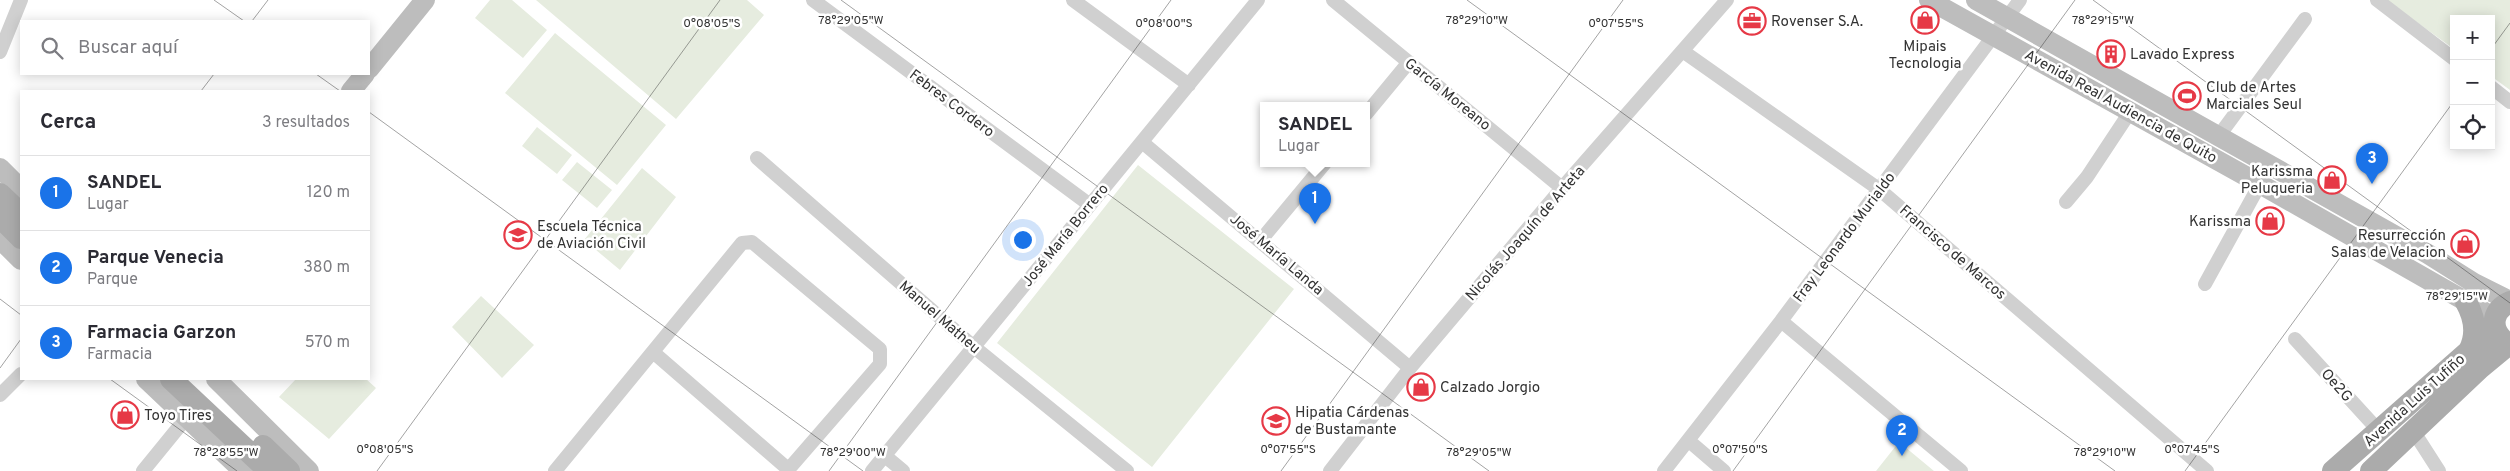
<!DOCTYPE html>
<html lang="es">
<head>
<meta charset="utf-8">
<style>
  :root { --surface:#fff; --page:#f7f7f7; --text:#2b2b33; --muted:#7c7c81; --line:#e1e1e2; --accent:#1a73e8 }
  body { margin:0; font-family:Overpass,sans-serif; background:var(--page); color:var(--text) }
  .controls { position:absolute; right:15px; top:15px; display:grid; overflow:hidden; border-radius:0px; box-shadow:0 2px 12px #0003 }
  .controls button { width:45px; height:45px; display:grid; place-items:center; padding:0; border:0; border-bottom:1px solid var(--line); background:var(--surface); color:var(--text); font:25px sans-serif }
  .you { position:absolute; left:1022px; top:239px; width:18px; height:18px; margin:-12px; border:4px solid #fff; border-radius:50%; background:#1a73e8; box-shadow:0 0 0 8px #1a73e833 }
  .badge { display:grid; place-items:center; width:32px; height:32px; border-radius:50%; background:var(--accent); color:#fff; font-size:16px; font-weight:700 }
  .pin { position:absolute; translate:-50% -41px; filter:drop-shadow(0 1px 2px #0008) }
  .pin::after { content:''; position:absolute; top:26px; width:18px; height:15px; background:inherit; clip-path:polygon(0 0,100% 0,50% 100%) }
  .popup { position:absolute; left:1260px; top:102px; width:110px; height:65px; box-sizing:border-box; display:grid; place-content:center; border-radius:0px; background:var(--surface); filter:drop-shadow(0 1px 4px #0005); font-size:16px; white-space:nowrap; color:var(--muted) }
  .popup b { font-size:19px; color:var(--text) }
  .popup::after { content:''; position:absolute; left:50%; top:100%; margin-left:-10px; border:10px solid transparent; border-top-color:var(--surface) }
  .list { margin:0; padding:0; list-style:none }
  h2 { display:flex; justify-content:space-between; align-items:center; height:65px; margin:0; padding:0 20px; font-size:21px }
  h2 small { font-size:16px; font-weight:400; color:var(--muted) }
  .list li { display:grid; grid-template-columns:32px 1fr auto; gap:15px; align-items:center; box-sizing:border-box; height:75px; padding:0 20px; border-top:1px solid var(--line) }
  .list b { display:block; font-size:19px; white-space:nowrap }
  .list p { margin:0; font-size:16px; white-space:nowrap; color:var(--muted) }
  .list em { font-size:16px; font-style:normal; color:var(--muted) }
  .icon { flex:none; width:28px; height:28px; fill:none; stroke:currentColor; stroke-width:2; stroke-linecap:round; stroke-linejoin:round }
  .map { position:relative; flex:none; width:2510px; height:471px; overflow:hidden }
  .search { position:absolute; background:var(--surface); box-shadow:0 2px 12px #0003; left:20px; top:20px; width:350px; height:55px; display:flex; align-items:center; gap:12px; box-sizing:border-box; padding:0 18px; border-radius:0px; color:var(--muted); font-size:19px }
  .panel { position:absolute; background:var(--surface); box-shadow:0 2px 12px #0003; left:20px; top:90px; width:350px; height:290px; border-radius:0px }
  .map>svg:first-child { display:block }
  .green { fill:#e6ecdf }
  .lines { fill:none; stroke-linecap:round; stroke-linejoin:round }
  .street { stroke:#d0d0d0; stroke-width:14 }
  .secondary { stroke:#bdbdbd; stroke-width:20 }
  .primary { stroke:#ababab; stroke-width:22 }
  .ticks { fill:none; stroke:#333; stroke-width:1; stroke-opacity:0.45 }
  .labels { text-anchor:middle; stroke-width:5; stroke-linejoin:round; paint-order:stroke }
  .poi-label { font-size:15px; fill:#333; stroke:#fff; text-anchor:start }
  .street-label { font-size:15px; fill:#333; stroke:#fff }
  .ticks-label { font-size:12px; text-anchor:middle; fill:#333; stroke:#fff; stroke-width:5; stroke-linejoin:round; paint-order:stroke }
</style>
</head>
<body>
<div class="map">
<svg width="2510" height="471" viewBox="0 0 2510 471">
  <rect width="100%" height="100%" fill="#fff"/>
  <path class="green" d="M490 0H512L547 30 523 58 475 18Z
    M536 0H747L764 15 676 119Z
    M2386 0H2510V90L2491 76V19H2454V49Z
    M555 33 666 125 617 185 505 93Z
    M537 127 572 155 557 174 522 146Z
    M577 162 612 190 597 208 562 180Z
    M1138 165 1294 289 1152 467 997 343Z
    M642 168 676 197 620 270 584 240Z
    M481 296 534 345 502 378 452 327Z
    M296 379H366L376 388 329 439 279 397Z
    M1899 442 1934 471H1876Z"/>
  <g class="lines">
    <path class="street" d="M813 0 1090 205
      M1073 0 1189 85
      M1333 0 1562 188
      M2377 0 2454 59
      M0 52 21 0
      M1684 52 1880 190 2207 471
      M2491 87 2510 102
      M1366 114 1409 62
      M2218 137 2305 19
      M1142 142 1410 368
      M757 158 974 347 1127 471
      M2066 202 2087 177 2130 112
      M1261 240 1325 163
      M2205 284 2260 184
      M1781 321 1961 471
      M2295 339 2379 431
      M653 352 788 469
      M0 395 21 374
      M2414 432 2439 471
      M1689 441 1724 471
      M885 456 903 471
      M143 471 187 417
      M555 471 742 243 752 242 880 349V364L787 471
      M872 471 1258 0
      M1330 471 1410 368 1562 188 1727 0
      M1664 471 1781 321 2020 0"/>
    <path class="secondary" d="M1929 0 2260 184 2495 318
      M1976 0 2428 254 2474 283 2510 301
      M369 69 425 0
      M351 91 365 74
      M0 168 21 189
      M0 239 21 260
      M146 379 243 471
      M216 379 309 471"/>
    <path class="primary" d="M0 194 21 214
      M0 217 21 238
      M2466 302C2475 318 2478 334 2469 351
      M2502 339C2489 326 2494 309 2510 302
      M171 379 269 471
      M263 446 289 471
      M2333 471 2495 328
      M2371 471 2480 368 2509 344"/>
  </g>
  <path class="ticks" d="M214 0 244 21M841 0 1489 471M1467 0 2115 471M2093 0 2510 303M252 21 268 0M2491 49 2510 23M316 74 340 91M201 91 214 74M369 112 863 471M0 299 21 315M0 368 21 339M110 379 237 471M377 471 720 0M829 471 1171 0M1281 471 1623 0M1733 471 2075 0M2185 471 2454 101"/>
  <defs>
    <g id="shop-ring" transform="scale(1.4375)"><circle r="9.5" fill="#fff" stroke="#e63946" stroke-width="1.5"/><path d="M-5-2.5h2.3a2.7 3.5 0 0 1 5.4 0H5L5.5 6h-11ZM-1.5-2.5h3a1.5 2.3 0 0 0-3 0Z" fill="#e63946"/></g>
    <g id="office-ring" transform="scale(1.4375)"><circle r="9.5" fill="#fff" stroke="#e63946" stroke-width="1.5"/><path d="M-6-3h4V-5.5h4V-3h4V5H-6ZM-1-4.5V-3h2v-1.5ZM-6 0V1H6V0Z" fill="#e63946"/></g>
    <g id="building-ring" transform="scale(1.4375)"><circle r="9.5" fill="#fff" stroke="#e63946" stroke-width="1.5"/><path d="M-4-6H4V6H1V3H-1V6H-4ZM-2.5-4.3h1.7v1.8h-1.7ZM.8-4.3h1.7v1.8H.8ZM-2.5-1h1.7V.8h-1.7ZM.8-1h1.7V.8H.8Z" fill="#e63946"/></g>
    <g id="stadium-ring" transform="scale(1.4375)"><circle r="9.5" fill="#fff" stroke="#e63946" stroke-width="1.5"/><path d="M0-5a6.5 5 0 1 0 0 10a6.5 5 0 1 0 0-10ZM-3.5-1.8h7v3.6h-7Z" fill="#e63946"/></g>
    <g id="university-ring" transform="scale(1.4375)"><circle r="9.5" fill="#fff" stroke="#e63946" stroke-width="1.5"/><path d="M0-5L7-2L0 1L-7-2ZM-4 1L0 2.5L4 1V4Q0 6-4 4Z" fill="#e63946"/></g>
  </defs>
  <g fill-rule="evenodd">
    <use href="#shop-ring" x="1925" y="20"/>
    <use href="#office-ring" x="1752" y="21"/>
    <use href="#building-ring" x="2111" y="54"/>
    <use href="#stadium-ring" x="2187" y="96"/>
    <use href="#shop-ring" x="2332" y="180"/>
    <use href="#shop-ring" x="2270" y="221"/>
    <use href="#university-ring" x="518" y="235"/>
    <use href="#shop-ring" x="2465" y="244"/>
    <use href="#shop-ring" x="1421" y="387"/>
    <use href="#shop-ring" x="125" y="415"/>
    <use href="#university-ring" x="1276" y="421"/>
  </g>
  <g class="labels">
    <g class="poi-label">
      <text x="1771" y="26">Rovenser S.A.</text>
      <text x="1925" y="51" text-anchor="middle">Mipais<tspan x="1925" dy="17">Tecnologia</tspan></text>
      <text x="2130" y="59">Lavado Express</text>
      <text x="2206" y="92">Club de Artes<tspan x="2206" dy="17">Marciales Seul</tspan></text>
      <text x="2313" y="176" text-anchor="end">Karissma<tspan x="2313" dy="17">Peluqueria</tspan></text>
      <text x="2251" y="226" text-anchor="end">Karissma</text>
      <text x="537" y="231">Escuela Técnica<tspan x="537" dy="17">de Aviación Civil</tspan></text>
      <text x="2446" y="240" text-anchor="end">Resurrección<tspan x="2446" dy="17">Salas de Velacion</tspan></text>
      <text x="1440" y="392">Calzado Jorgio</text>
      <text x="1295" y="417">Hipatia Cárdenas<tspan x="1295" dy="17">de Bustamante</tspan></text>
      <text x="144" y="420">Toyo Tires</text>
    </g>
    <g class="street-label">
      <text transform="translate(1448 94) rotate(39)" y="5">García Moreano</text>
      <text transform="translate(952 103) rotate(37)" y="5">Febres Cordero</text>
      <text transform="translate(2121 106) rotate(29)" y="5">Avenida Real Audiencia de Quito</text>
      <text transform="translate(1525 233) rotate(-49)" y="5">Nicolás Joaquín de Arteta</text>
      <text transform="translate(1065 235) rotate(-51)" y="5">José María Borrero</text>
      <text transform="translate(1844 237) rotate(-53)" y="5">Fray Leonardo Murialdo</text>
      <text transform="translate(1953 252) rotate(41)" y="5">Francisco de Marcos</text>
      <text transform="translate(1277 254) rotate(40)" y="5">José María Landa</text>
      <text transform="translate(940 317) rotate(41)" y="5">Manuel Matheu</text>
      <text transform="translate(2337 385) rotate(48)" y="5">Oe2G</text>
      <text transform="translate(2414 400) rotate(-42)" y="5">Avenida Luis Tufiño</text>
    </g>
  </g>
  <g class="ticks-label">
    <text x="851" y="24">78°29'05"W</text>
    <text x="1477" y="24">78°29'10"W</text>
    <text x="2103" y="24">78°29'15"W</text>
    <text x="1164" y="27">0°08'00"S</text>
    <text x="712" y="27">0°08'05"S</text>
    <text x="1616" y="27">0°07'55"S</text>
    <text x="2457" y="300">78°29'15"W</text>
    <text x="385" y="453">0°08'05"S</text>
    <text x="1288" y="453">0°07'55"S</text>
    <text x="1740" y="453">0°07'50"S</text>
    <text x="2192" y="453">0°07'45"S</text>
    <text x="226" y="456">78°28'55"W</text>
    <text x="853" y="456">78°29'00"W</text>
    <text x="1479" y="456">78°29'05"W</text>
    <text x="2105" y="456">78°29'10"W</text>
  </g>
</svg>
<div class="controls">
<button>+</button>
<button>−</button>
<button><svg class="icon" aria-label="locate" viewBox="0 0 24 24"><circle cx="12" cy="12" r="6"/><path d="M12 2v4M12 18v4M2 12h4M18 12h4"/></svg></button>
</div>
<div class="you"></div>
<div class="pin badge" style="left:1315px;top:224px">1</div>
<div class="popup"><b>SANDEL</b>Lugar</div>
<div class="pin badge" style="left:1902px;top:456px">2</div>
<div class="pin badge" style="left:2372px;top:184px">3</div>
<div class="search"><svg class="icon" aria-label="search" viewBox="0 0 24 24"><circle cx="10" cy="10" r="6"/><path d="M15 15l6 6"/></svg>Buscar aquí</div>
<section class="panel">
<h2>Cerca<small>3 resultados</small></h2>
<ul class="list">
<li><span class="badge">1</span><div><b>SANDEL</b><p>Lugar</p></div><em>120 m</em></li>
<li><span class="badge">2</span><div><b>Parque Venecia</b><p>Parque</p></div><em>380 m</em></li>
<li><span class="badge">3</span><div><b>Farmacia Garzon</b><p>Farmacia</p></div><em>570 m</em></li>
</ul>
</section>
</div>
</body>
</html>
